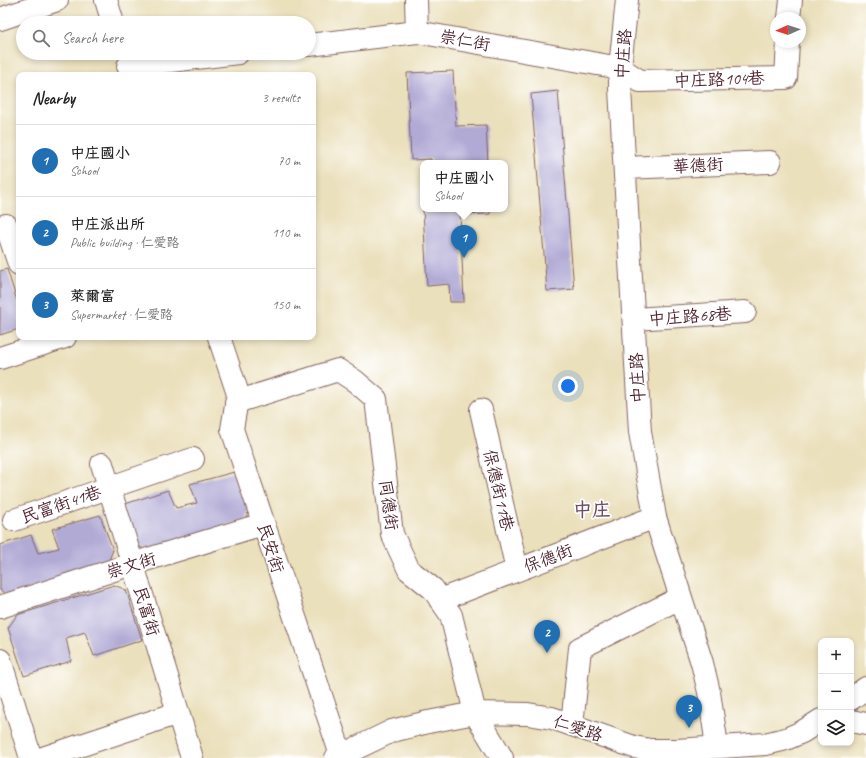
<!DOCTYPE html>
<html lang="en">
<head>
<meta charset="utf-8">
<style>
  :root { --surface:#fff; --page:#f2f2f2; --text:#222; --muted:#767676; --line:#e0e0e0; --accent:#1f6fb2 }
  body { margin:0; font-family:Caveat,"LXGW WenKai TC",sans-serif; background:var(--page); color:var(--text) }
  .controls { position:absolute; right:12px; bottom:12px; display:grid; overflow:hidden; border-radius:8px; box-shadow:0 2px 6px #0003 }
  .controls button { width:36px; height:36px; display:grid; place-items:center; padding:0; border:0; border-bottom:1px solid var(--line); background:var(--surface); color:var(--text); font:20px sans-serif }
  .compass { position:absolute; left:770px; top:12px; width:36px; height:36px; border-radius:50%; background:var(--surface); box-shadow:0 2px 6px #0003; rotate:267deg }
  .you { position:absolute; left:568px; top:386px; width:14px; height:14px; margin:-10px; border:3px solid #fff; border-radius:50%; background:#1a73e8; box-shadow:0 0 0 6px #1a73e833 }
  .badge { display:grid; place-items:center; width:26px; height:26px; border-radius:50%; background:var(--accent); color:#fff; font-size:13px; font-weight:700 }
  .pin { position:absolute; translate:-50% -33px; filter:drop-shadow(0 1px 2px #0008) }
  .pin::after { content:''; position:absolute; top:21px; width:14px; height:12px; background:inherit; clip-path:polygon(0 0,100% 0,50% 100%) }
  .popup { position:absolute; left:420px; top:160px; width:88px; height:52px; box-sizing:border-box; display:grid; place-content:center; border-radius:8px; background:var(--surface); filter:drop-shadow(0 1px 3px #0005); font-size:13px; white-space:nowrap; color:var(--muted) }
  .popup b { font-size:15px; color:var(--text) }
  .popup::after { content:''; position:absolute; left:50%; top:100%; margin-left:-8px; border:8px solid transparent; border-top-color:var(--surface) }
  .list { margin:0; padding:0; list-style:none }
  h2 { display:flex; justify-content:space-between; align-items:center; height:52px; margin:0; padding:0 16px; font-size:17px }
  h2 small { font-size:13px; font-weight:400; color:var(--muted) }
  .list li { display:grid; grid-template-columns:26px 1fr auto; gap:12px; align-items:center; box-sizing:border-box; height:72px; padding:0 16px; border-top:1px solid var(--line) }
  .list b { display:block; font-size:15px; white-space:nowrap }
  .list p { margin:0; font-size:13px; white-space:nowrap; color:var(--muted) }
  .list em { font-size:13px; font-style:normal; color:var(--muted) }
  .icon { flex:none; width:22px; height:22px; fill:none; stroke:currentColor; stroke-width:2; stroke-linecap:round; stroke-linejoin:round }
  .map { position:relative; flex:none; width:866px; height:758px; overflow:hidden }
  .search { position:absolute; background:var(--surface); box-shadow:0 2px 6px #0003; left:16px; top:16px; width:300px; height:44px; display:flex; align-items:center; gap:10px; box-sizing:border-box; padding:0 14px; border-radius:22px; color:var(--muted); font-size:15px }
  .panel { position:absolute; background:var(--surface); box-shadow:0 2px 6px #0003; left:16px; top:72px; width:300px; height:268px; border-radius:8px }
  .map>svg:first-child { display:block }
  .building { fill:#b1aad5 }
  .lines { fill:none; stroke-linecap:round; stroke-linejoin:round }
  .minor-casing { stroke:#82635e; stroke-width:24 }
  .minor { stroke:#fff; stroke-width:22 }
  .labels { text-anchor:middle; stroke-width:3.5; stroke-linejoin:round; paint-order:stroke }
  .street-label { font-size:17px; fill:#4a1f2b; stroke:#fff }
  .quarter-label { font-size:19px; font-weight:bold; fill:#6e5066; stroke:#fff }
</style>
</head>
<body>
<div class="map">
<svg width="866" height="758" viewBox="0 0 866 758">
  <rect width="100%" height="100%" fill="#fff"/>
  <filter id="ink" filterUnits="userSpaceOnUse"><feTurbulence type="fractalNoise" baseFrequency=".025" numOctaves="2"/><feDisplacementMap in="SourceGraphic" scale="8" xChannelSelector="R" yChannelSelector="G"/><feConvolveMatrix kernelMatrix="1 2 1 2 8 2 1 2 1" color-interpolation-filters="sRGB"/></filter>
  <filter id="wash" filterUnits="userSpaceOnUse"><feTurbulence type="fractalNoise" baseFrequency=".012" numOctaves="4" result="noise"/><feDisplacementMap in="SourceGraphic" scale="16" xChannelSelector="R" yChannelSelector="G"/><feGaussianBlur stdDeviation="0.9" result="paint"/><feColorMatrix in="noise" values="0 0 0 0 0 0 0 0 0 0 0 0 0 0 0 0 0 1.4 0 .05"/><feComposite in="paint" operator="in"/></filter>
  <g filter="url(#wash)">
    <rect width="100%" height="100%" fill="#ebe0bc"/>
    <g id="blocks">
      <path class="building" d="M453 71 456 126 486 125 488 163H431V159L411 160 407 73Z
        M558 91 574 289 547 291 531 94Z
        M423 209H490V214L460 215 464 302H450L449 284 427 286Z
        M7 269 19 307V329L0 335V271Z
        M238 471 251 505 245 520 146 551 134 542 122 505 168 490 176 508 197 503 190 484Z
        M100 515 113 550 107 565 8 596 0 590V545L31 535 38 553 59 548 52 529Z
        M114 585 126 590 142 640 94 656 85 632 66 638 71 661 24 676 8 628 17 615Z"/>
    </g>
  </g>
  <g filter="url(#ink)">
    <use href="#blocks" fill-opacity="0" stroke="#82635e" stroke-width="1"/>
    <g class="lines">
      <g class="minor-casing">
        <path id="minor" d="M106 0 113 23
          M416 0 417 32
          M627 0 620 68V89L640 432 655 517 702 663 709 692 717 746
          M789 18 791 0
          M0 19 57 0
          M309 45 417 32 620 68 640 81 786 78 788 42
          M128 66 238 53
          M625 168 770 162
          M6 225 19 264
          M634 319 745 312
          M219 337 238 394 232 429 342 758
          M0 358 65 337
          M236 402 338 370 355 381 376 399 392 534 409 570 433 589 451 615 475 713 502 758
          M481 410 517 570
          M102 464 192 758
          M14 520 193 459
          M440 600 655 517
          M0 607 132 564 263 524
          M0 660 31 758
          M851 699 866 688
          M851 721 866 724
          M572 725 580 648 680 598
          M43 758 178 713
          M336 758 392 731 428 722 475 713 528 714 552 718 634 747 650 750H677L765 744 786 739 802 732 821 720"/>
      </g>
      <use href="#minor" class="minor"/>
    </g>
  </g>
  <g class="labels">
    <g class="street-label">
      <text transform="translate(465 40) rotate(10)" y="6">崇仁街</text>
      <text transform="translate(623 54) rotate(-86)" y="6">中庄路</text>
      <text transform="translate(719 79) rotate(-2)" y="6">中庄路104巷</text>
      <text transform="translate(698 165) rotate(-3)" y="6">華德街</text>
      <text transform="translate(690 316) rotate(-4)" y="6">中庄路68巷</text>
      <text transform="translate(637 378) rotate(-93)" y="6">中庄路</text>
      <text transform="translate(499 490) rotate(77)" y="6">保德街11巷</text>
      <text transform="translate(61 504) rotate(-19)" y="6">民富街41巷</text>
      <text transform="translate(389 505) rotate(82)" y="6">同德街</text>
      <text transform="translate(271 548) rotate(72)" y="6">民安街</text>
      <text transform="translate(548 558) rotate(-21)" y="6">保德街</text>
      <text transform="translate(131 565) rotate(-17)" y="6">崇文街</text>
      <text transform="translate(147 611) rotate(73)" y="6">民富街</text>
      <text transform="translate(578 728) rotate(18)" y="6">仁愛路</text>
    </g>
    <g class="quarter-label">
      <text x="592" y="516">中庄</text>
    </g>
  </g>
</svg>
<div class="controls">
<button>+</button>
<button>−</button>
<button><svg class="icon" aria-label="layers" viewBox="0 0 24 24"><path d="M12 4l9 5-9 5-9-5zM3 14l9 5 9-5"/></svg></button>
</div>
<svg class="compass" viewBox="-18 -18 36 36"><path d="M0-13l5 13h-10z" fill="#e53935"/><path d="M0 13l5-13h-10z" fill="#767676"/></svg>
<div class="you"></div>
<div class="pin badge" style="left:464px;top:258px">1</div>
<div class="popup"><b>中庄國小</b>School</div>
<div class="pin badge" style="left:547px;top:653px">2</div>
<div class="pin badge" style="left:689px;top:728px">3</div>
<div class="search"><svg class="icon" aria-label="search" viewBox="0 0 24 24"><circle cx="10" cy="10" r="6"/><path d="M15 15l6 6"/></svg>Search here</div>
<section class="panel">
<h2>Nearby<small>3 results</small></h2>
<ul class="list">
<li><span class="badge">1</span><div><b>中庄國小</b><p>School</p></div><em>70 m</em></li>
<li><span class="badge">2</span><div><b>中庄派出所</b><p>Public building · 仁愛路</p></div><em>110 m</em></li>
<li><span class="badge">3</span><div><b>萊爾富</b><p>Supermarket · 仁愛路</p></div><em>150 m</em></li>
</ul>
</section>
</div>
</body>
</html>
